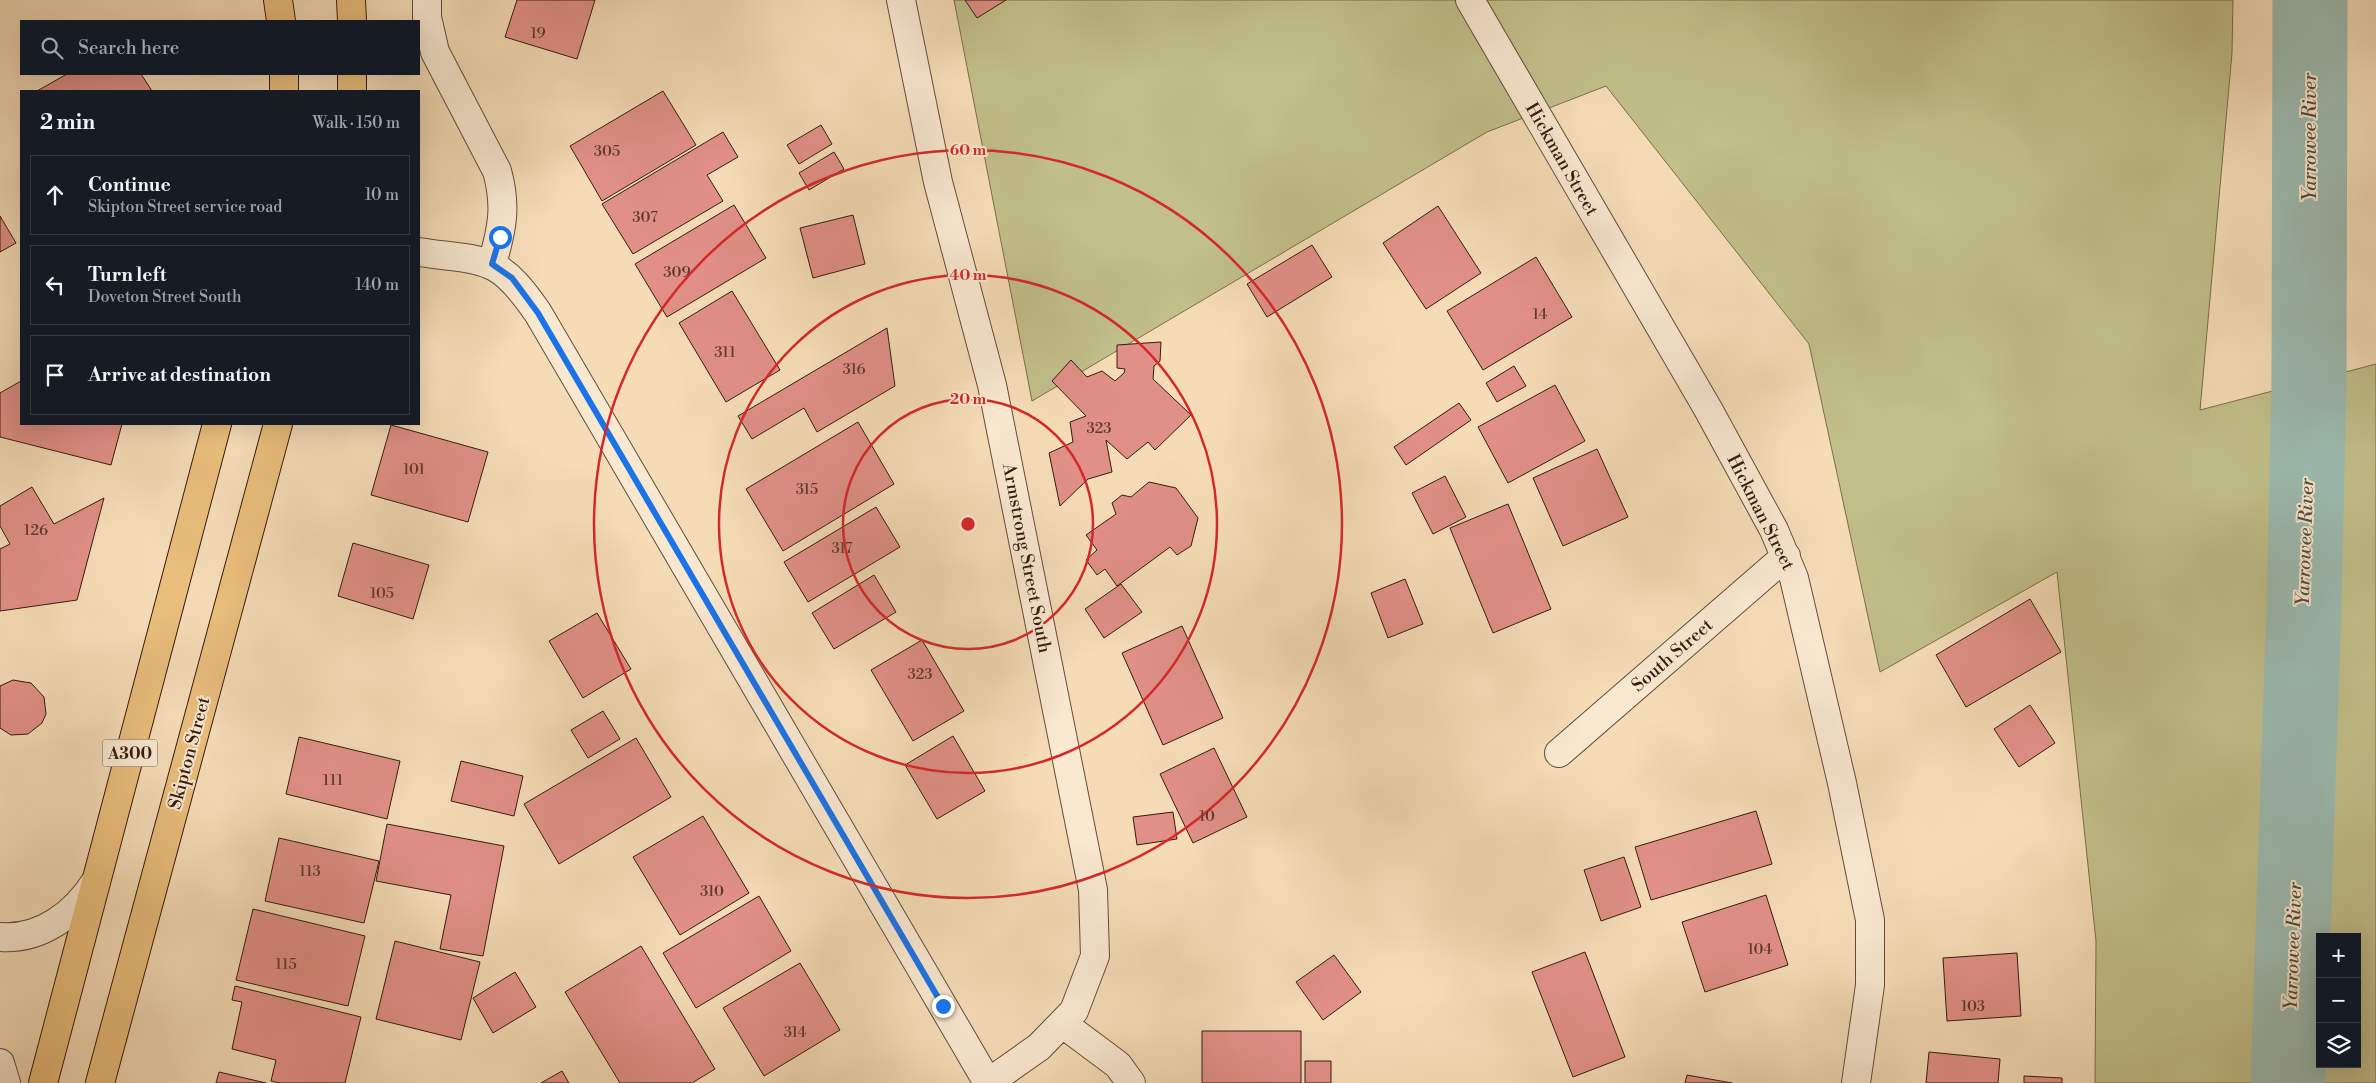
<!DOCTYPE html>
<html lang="en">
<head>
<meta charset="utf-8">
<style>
  :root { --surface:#171b24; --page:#20242c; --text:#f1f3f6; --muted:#9ea1a6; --line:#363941 }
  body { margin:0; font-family:"Libre Bodoni",serif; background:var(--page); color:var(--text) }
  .controls { position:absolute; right:15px; bottom:15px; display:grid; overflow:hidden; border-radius:0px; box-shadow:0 5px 20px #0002 }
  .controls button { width:45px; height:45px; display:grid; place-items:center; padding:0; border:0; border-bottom:1px solid var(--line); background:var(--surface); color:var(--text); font:25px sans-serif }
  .stop { position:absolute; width:15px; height:15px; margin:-11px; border:4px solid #1a73e8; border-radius:50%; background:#fff }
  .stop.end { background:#1a73e8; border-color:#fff; box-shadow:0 1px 5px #0008 }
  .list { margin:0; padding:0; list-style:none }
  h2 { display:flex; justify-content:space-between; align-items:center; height:65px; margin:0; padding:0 20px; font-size:21px }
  h2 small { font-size:16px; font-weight:400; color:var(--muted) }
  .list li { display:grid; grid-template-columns:32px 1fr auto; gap:15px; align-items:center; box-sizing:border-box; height:80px; margin:0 10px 10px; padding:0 10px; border:1px solid var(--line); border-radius:0px }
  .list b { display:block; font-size:19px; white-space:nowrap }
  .list p { margin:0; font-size:16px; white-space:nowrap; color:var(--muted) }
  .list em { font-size:16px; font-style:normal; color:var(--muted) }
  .icon { flex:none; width:28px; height:28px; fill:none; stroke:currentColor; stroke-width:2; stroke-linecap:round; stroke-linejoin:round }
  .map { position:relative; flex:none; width:2376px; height:1083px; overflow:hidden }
  .search { position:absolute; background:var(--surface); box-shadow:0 5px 20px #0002; left:20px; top:20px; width:400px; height:55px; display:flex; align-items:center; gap:12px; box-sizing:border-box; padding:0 18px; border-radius:0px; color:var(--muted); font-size:19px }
  .panel { position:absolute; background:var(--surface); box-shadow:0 5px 20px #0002; left:20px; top:90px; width:400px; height:335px; border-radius:0px }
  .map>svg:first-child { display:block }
  .green { fill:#c1bf8a; stroke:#7a6e4c; fill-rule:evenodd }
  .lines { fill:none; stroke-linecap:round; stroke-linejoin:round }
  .river { stroke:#9cbbb0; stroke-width:75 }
  .building { fill:#e19088; stroke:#341c0d }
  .minor-casing { stroke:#644c38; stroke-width:30 }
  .highway-casing { stroke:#341c0d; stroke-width:30 }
  .minor { stroke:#f8e8d0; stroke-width:28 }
  .highway { stroke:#eabe7c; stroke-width:28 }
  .route { stroke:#1a73e8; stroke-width:6 }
  .ring { fill:none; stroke:#d62828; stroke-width:2.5 }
  .labels { text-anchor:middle; stroke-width:4; stroke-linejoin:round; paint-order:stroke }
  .number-label { font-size:15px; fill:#5f392c }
  .shield { fill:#f8e8d0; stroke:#6f5948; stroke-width:1 }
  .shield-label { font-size:16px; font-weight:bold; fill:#341c0d }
  .street-label { font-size:18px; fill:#341c0d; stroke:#f8e8d0 }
  .water-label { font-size:19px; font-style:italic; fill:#534c3e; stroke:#f8e8d0 }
  .centre { fill:#d62828; stroke:#f8e8d0; stroke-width:2.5 }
  .ring-label { font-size:15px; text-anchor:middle; font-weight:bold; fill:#d62828; stroke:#f8e8d0; stroke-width:4; stroke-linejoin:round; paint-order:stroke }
</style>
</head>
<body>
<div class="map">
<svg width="2376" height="1083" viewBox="0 0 2376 1083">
  <rect width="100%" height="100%" fill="#f5dcb7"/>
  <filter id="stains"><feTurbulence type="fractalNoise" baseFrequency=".004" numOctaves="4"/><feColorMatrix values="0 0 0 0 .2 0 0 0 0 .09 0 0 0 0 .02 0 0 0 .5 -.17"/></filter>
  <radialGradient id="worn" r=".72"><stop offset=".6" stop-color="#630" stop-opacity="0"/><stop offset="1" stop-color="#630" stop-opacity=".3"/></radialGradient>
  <path class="green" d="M954 0H2233L2232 53 2200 410 2376 364V1083H2095L2096 941 2057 572 1880 672 1809 344 1606 86 1487 132 1032 401ZM2320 937H2357V1064H2320Z"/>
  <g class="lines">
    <path class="river" d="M2288 1083 2304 605 2309 383 2310 0"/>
  </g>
  <path class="building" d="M517 0H595L577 59 505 37Z
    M965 0H1006L977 18Z
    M67 74H141L152 91H37Z
    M663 91 696 145 602 201 570 146Z
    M821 125 832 144 799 164 787 145Z
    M723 132 738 157 707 175 723 201 633 254 602 204Z
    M834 152 844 169 809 190 799 173Z
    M734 205 766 258 667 317 635 264Z
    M1438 206 1481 273 1426 309 1383 243Z
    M853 215 865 264 813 278 800 228Z
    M0 216 16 243 0 252Z
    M1312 245 1332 277 1267 317 1247 284Z
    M1536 257 1572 317 1483 370 1447 311Z
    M732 291 780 370 726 402 679 323Z
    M887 328 895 386 817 432 804 408 752 439 738 416Z
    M1161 342 1160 361 1154 366 1153 379 1191 415 1155 450 1148 442 1127 459 1106 440 1112 472 1088 479 1060 506 1049 453 1073 442 1070 422 1086 416 1052 381 1071 360 1087 377 1102 371 1115 381 1124 373 1125 369 1117 368V345Z
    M1514 366 1526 386 1497 402 1486 383Z
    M21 381V424H122L111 465 0 437V393Z
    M1555 385 1585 441 1508 483 1478 427Z
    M1459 403 1471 420 1406 465 1394 447Z
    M858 422 894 484 783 551 746 489Z
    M391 425 488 452 468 522 371 495Z
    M1597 449 1628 517 1563 546 1533 478Z
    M1445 476 1466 517 1433 534 1412 493Z
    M1149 482 1176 488 1198 518 1191 546 1177 555 1170 547 1117 586 1105 569 1097 575 1086 560 1097 550 1086 535 1116 514 1112 503 1122 495 1131 497Z
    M32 487 54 524 104 498 77 600 0 611V549L10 544 0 526V506Z
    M1508 504 1551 609 1493 633 1450 528Z
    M876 507 900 547 808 602 784 562Z
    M353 543 429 565 413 619 338 596Z
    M874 575 896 612 834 649 812 613Z
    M1405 579 1423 624 1388 638 1371 593Z
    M1121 584 1142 612 1104 638 1085 609Z
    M2030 599 2061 652 1966 707 1936 655Z
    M597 613 631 669 583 698 549 641Z
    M1182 626 1223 718 1163 745 1122 653Z
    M922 640 964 711 913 741 871 670Z
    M13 680 31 683 44 697 46 714 42 723 28 734 11 735 0 728V686Z
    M2030 705 2055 743 2019 767 1994 729Z
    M603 711 620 739 588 758 571 730Z
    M953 736 985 791 937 819 905 765Z
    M299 737 400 761 387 819 286 794Z
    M636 738 671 797 559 864 524 804Z
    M1214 748 1247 817 1193 843 1160 774Z
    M461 761 523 776 514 816 451 801Z
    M1756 811 1772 864 1651 900 1635 847Z
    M1173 812 1177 839 1137 845 1133 817Z
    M703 816 749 893 680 935 633 857Z
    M387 824 504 846 483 956 440 949 451 895 376 881Z
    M279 838 379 861 364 923 265 901Z
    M1624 857 1641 907 1601 921 1584 870Z
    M1766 895 1788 965 1705 992 1682 922Z
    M759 896 791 951 696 1008 663 953Z
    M253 909 365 936 348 1006 236 980Z
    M395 941 480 962 461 1040 376 1019Z
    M641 946 715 1069 692 1083H620L565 992Z
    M1585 952 1625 1057 1573 1077 1532 972Z
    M2017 953 2021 1016 1947 1021 1943 958Z
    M1334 955 1361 992 1323 1020 1296 982Z
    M800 963 840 1030 764 1076 723 1008Z
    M515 972 536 1007 493 1033 473 998Z
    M235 986 361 1017 345 1083H280L271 1081 276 1060 232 1049 242 1002 232 1000Z
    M1202 1031H1301V1083H1202Z
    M1929 1052 2000 1059 1998 1083H1926Z
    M1305 1061H1331V1083H1305Z
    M562 1071 569 1083H541Z
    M219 1072 266 1083H216Z
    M1687 1075 1732 1083H1685Z
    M2024 1076 2062 1078V1083H2024Z"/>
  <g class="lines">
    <g class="minor-casing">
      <path id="minor" d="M427 0V17L435 52 497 171C507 207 502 229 492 264
        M901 0 938 182 992 385 1093 890 1095 956 1074 1011 1039 1047 988 1083
        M1470 0 1708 409 1774 530 1794 578 1842 783 1870 920V985L1856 1083
        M419 252C485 262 497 253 538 313L988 1083
        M1559 753 1786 556
        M0 937C41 940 75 914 96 881
        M1063 1024 1118 1065 1131 1083
        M0 1063 6 1083"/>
    </g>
    <g class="highway-casing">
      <path id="highway" d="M278 0 281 21
        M351 0 352 21
        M284 91V74
        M352 91V74
        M43 1083 217 424
        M100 1083 278 424"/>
    </g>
    <use href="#minor" class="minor"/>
    <use href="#highway" class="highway"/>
  </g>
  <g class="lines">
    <path class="route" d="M500 237 492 264 512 278 538 313 943 1006"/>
  </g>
  <g class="ring">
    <circle cx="968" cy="524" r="125"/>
    <circle cx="968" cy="524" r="249"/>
    <circle cx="968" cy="524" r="374"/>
  </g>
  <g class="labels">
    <g class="number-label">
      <text x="538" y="38">19</text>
      <text x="607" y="156">305</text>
      <text x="645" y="222">307</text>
      <text x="677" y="277">309</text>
      <text x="1540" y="319">14</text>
      <text x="725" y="357">311</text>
      <text x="854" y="374">316</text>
      <text x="1099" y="433">323</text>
      <text x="414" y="474">101</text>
      <text x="807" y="494">315</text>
      <text x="36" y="535">126</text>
      <text x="842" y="553">317</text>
      <text x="382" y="598">105</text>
      <text x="920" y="679">323</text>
      <text x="333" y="785">111</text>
      <text x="1207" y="821">10</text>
      <text x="310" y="876">113</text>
      <text x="712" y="896">310</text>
      <text x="1760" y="954">104</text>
      <text x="286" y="969">115</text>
      <text x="1973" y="1011">103</text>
      <text x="795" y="1037">314</text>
    </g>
    <rect class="shield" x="102.5" y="739.5" width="55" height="27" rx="4"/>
    <g class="shield-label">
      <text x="130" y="759">A300</text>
    </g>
    <g class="street-label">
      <text transform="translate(1562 159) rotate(60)" y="6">Hickman Street</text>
      <text transform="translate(1761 512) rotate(63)" y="6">Hickman Street</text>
      <text transform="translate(1027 558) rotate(79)" y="6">Armstrong Street South</text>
      <text transform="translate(1672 655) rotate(-41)" y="6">South Street</text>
      <text transform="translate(189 753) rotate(-75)" y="6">Skipton Street</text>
    </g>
    <g class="water-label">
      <text transform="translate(2309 137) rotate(-90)" y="7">Yarrowee River</text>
      <text transform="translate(2304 542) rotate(-88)" y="7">Yarrowee River</text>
      <text transform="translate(2292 946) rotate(-88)" y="7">Yarrowee River</text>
    </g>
  </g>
  <circle cx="968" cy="524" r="8" class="centre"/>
  <g class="ring-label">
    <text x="968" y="155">60 m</text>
    <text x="968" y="280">40 m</text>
    <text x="968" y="404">20 m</text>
  </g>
  <rect width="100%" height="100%" filter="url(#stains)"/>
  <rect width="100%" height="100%" fill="url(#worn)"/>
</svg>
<div class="controls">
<button>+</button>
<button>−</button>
<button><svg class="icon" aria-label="layers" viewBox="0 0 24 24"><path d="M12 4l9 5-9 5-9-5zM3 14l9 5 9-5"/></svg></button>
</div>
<div class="stop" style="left:500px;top:237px"></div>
<div class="stop end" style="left:943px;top:1006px"></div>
<div class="search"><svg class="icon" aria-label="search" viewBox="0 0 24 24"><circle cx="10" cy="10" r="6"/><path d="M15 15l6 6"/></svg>Search here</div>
<section class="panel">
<h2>2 min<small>Walk · 150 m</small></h2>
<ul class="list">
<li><svg class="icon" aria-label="ahead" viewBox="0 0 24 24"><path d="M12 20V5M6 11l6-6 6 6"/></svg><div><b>Continue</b><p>Skipton Street service road</p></div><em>10 m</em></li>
<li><svg class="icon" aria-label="left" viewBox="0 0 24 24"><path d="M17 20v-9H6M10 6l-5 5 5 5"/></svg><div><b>Turn left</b><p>Doveton Street South</p></div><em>140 m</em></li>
<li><svg class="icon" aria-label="arrive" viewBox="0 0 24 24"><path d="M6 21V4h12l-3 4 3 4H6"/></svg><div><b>Arrive at destination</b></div></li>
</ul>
</section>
</div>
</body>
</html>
